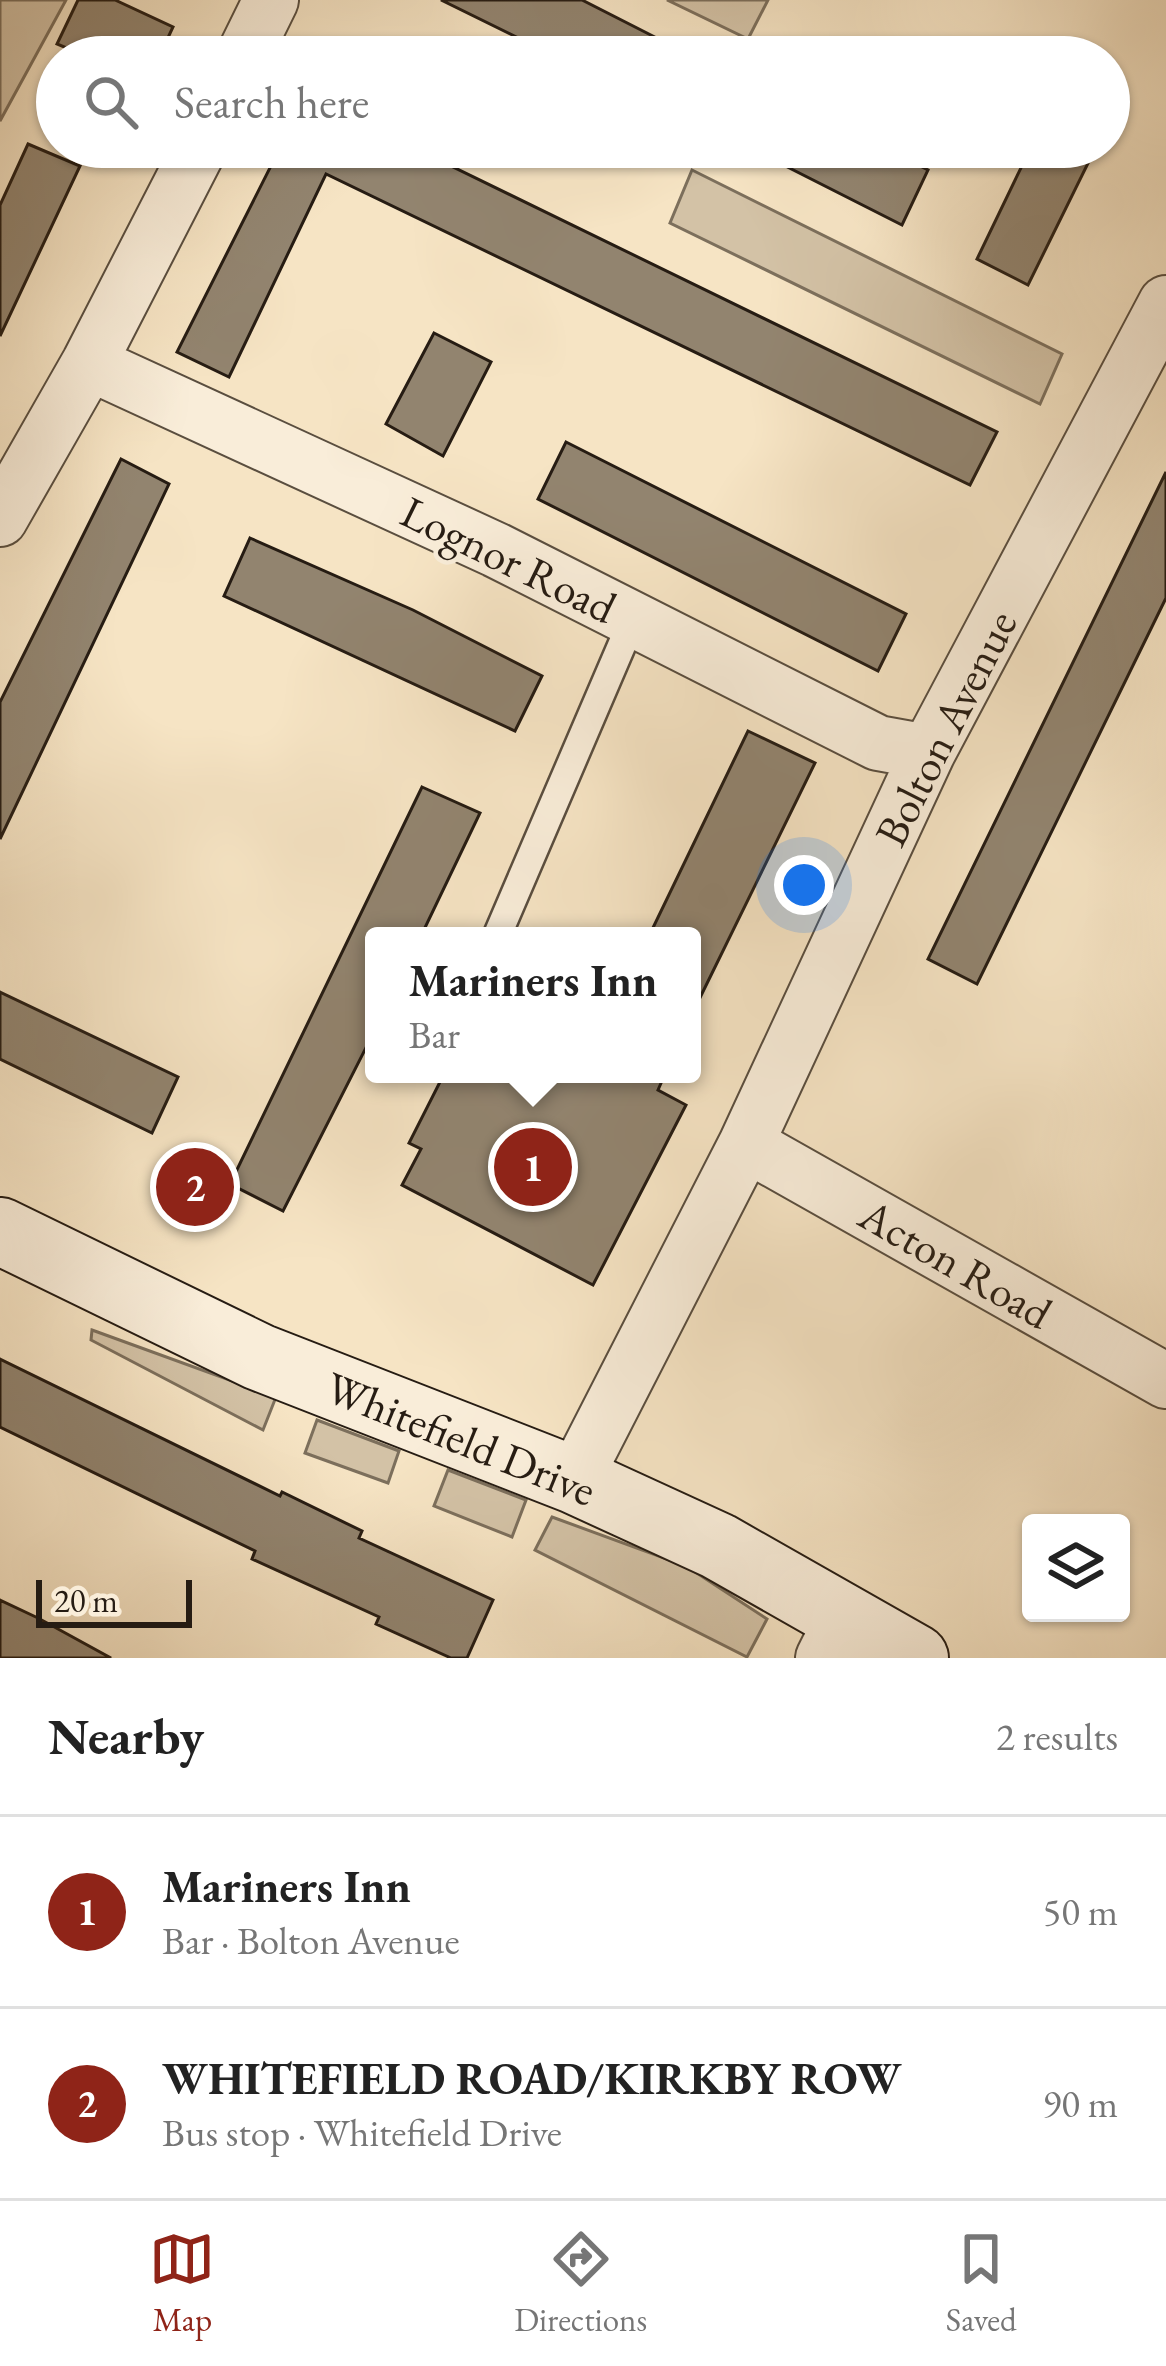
<!DOCTYPE html>
<html lang="en">
<head>
<meta charset="utf-8">
<style>
  :root { --surface:#fff; --page:#f2f2f2; --text:#222; --muted:#767676; --line:#e0e0e0; --accent:#8f2418 }
  body { margin:0; font-family:"EB Garamond",serif; background:var(--page); color:var(--text) }
  .controls { position:absolute; right:36px; bottom:36px; display:grid; overflow:hidden; border-radius:12px; box-shadow:0 3px 9px #0004 }
  .controls button { width:108px; height:108px; display:grid; place-items:center; padding:0; border:0; border-bottom:3px solid var(--line); background:var(--surface); color:var(--text); font:60px sans-serif }
  .scale { position:absolute; left:36px; bottom:30px; width:156px; box-sizing:border-box; padding-left:12px; border:6px solid #261c13; border-top:0; font-size:33px; line-height:42px; white-space:nowrap; color:#261c13; -webkit-text-stroke:9px #f9edd9; paint-order:stroke }
  .you { position:absolute; left:804px; top:885px; width:42px; height:42px; margin:-30px; border:9px solid #fff; border-radius:50%; background:#1a73e8; box-shadow:0 0 0 18px #1a73e833 }
  .badge { display:grid; place-items:center; width:78px; height:78px; border-radius:50%; background:var(--accent); color:#fff; font-size:39px; font-weight:700 }
  .pin { position:absolute; translate:-50% -50%; border:6px solid #fff; box-shadow:0 3px 12px #0006 }
  .popup { position:absolute; left:365px; top:927px; width:336px; height:156px; box-sizing:border-box; display:grid; place-content:center; border-radius:12px; background:var(--surface); filter:drop-shadow(0 3px 9px #0005); font-size:39px; white-space:nowrap; color:var(--muted) }
  .popup b { font-size:45px; color:var(--text) }
  .popup::after { content:''; position:absolute; left:50%; top:100%; margin-left:-24px; border:24px solid transparent; border-top-color:var(--surface) }
  .list { margin:0; padding:0; list-style:none }
  h2 { display:flex; justify-content:space-between; align-items:center; height:156px; margin:0; padding:0 48px; font-size:51px }
  h2 small { font-size:39px; font-weight:400; color:var(--muted) }
  .list li { display:grid; grid-template-columns:78px 1fr auto; gap:36px; align-items:center; box-sizing:border-box; height:192px; padding:0 48px; border-top:3px solid var(--line) }
  .list b { display:block; font-size:45px; white-space:nowrap }
  .list p { margin:0; font-size:39px; white-space:nowrap; color:var(--muted) }
  .list em { font-size:39px; font-style:normal; color:var(--muted) }
  .icon { flex:none; width:66px; height:66px; fill:none; stroke:currentColor; stroke-width:2; stroke-linecap:round; stroke-linejoin:round }
  .map { position:relative; flex:none; width:1166px; height:1658px; overflow:hidden }
  .search { position:absolute; background:var(--surface); box-shadow:0 3px 9px #0004; left:36px; right:36px; top:36px; height:132px; display:flex; align-items:center; gap:30px; box-sizing:border-box; padding:0 42px; border-radius:66px; color:var(--muted); font-size:45px }
  .sheet { height:540px; background:var(--surface) }
  nav { display:flex; justify-content:space-around; align-items:center; box-sizing:border-box; height:168px; border-top:3px solid var(--line); background:var(--surface); font-size:33px; color:var(--muted) }
  nav a { display:grid; justify-items:center; gap:6px }
  nav .on { color:var(--accent) }
  .map>svg:first-child { display:block }
  .green { fill:#d3c2a6; stroke:#7c6f5c; stroke-width:3 }
  .building { fill:#92846f; stroke:#261c13; stroke-width:3 }
  .lines { fill:none; stroke-linecap:round; stroke-linejoin:round }
  .lane-casing { stroke:#5a4e3f; stroke-width:32 }
  .street-casing { stroke:#5a4e3f; stroke-width:58 }
  .secondary-casing { stroke:#261c13; stroke-width:70 }
  .lane { stroke:#f9edd9; stroke-width:27 }
  .street { stroke:#f9edd9; stroke-width:54 }
  .secondary { stroke:#f9edd9; stroke-width:66 }
  .labels { text-anchor:middle; stroke-width:9; stroke-linejoin:round; paint-order:stroke }
  .street-label { font-size:45px; fill:#261c13; stroke:#f9edd9 }
</style>
</head>
<body>
<div class="map">
<svg width="1166" height="1658" viewBox="0 0 1166 1658">
  <rect width="100%" height="100%" fill="#f6e4c4"/>
  <filter id="stains"><feTurbulence type="fractalNoise" baseFrequency=".00167" numOctaves="4"/><feColorMatrix values="0 0 0 0 .2 0 0 0 0 .09 0 0 0 0 .02 0 0 0 .5 -.17"/></filter>
  <radialGradient id="worn" r=".72"><stop offset=".6" stop-color="#630" stop-opacity="0"/><stop offset="1" stop-color="#630" stop-opacity=".3"/></radialGradient>
  <path class="green" d="M0 0H66L0 121Z
    M667 0H768L748 39Z
    M692 170 1062 354 1040 404 670 223Z
    M92 1330 276 1397 263 1430 91 1340Z
    M317 1420 399 1451 388 1483 305 1453Z
    M448 1470 526 1500 512 1537 434 1506Z
    M552 1517 686 1566 767 1619 747 1657 535 1550Z"/>
  <path class="building" d="M78 0H115L173 27 159 57H88L57 44Z
    M441 0H582L694 57H557Z
    M28 144 80 166 0 336V205Z
    M268 147H412L997 432 970 485 326 174 229 377 177 352 278 152Z
    M748 147H882L928 170 902 225Z
    M1031 147H1096L1028 285 977 259Z
    M434 333 491 362 443 456 386 424Z
    M566 442 906 614 878 671 538 499Z
    M121 459 169 484 0 839V702Z
    M1166 472V598L977 984 928 959Z
    M250 538 413 610 542 676 515 731 224 596Z
    M748 731 815 763 692 1014V936H649Z
    M422 787 480 813 421 936H374V1032L283 1211 230 1184Z
    M0 992 178 1077 152 1133 0 1059Z
    M444 1074H665L658 1090 686 1105 593 1285 402 1185 421 1149 409 1143Z
    M0 1359 280 1496 282 1492 362 1531 359 1538 493 1600 467 1658H451L376 1624 379 1617 252 1559 255 1551 0 1427Z
    M0 1600 38 1618 111 1658H0Z"/>
  <g class="lines">
    <g class="lane-casing">
      <path id="lane" d="M497 936 633 619"/>
    </g>
    <g class="street-casing">
      <path id="street" d="M243 57 271 0
        M89 363 496 550 878 743 928 752
        M0 519 89 363 200 147
        M746 1144 1166 1381
        M574 1480 746 1144 928 752 1166 303
        M823 1658 843 1618"/>
    </g>
    <g class="secondary-casing">
      <path id="secondary" d="M0 1231 259 1357 574 1480 718 1546 915 1658"/>
    </g>
    <use href="#lane" class="lane"/>
    <use href="#street" class="street"/>
    <use href="#secondary" class="secondary"/>
  </g>
  <g class="labels">
    <g class="street-label">
      <text transform="translate(509 559) rotate(26)" y="16">Lognor Road</text>
      <text transform="translate(945 728) rotate(-63)" y="16">Bolton Avenue</text>
      <text transform="translate(956 1263) rotate(30)" y="16">Acton Road</text>
      <text transform="translate(461 1438) rotate(22)" y="16">Whitefield Drive</text>
    </g>
  </g>
  <rect width="100%" height="100%" filter="url(#stains)"/>
  <rect width="100%" height="100%" fill="url(#worn)"/>
</svg>
<div class="controls">
<button><svg class="icon" aria-label="layers" viewBox="0 0 24 24"><path d="M12 4l9 5-9 5-9-5zM3 14l9 5 9-5"/></svg></button>
</div>
<div class="scale">20 m</div>
<div class="you"></div>
<div class="pin badge" style="left:533px;top:1167px">1</div>
<div class="popup"><b>Mariners Inn</b>Bar</div>
<div class="pin badge" style="left:195px;top:1187px">2</div>
<div class="search"><svg class="icon" aria-label="search" viewBox="0 0 24 24"><circle cx="10" cy="10" r="6"/><path d="M15 15l6 6"/></svg>Search here</div>
</div>
<section class="sheet">
<h2>Nearby<small>2 results</small></h2>
<ul class="list">
<li><span class="badge">1</span><div><b>Mariners Inn</b><p>Bar · Bolton Avenue</p></div><em>50 m</em></li>
<li><span class="badge">2</span><div><b>WHITEFIELD ROAD/KIRKBY ROW</b><p>Bus stop · Whitefield Drive</p></div><em>90 m</em></li>
</ul>
</section>
<nav>
<a class="on"><svg class="icon" aria-label="map" viewBox="0 0 24 24"><path d="M3 6l6-2 6 2 6-2v14l-6 2-6-2-6 2zM9 4v14M15 6v14"/></svg>Map</a>
<a><svg class="icon" aria-label="directions" viewBox="0 0 24 24"><path d="M12 3l9 9-9 9-9-9zM9 14v-3h6M13 9l2 2-2 2"/></svg>Directions</a>
<a><svg class="icon" aria-label="saved" viewBox="0 0 24 24"><path d="M7 4h10v16l-5-4-5 4z"/></svg>Saved</a>
</nav>
</body>
</html>
